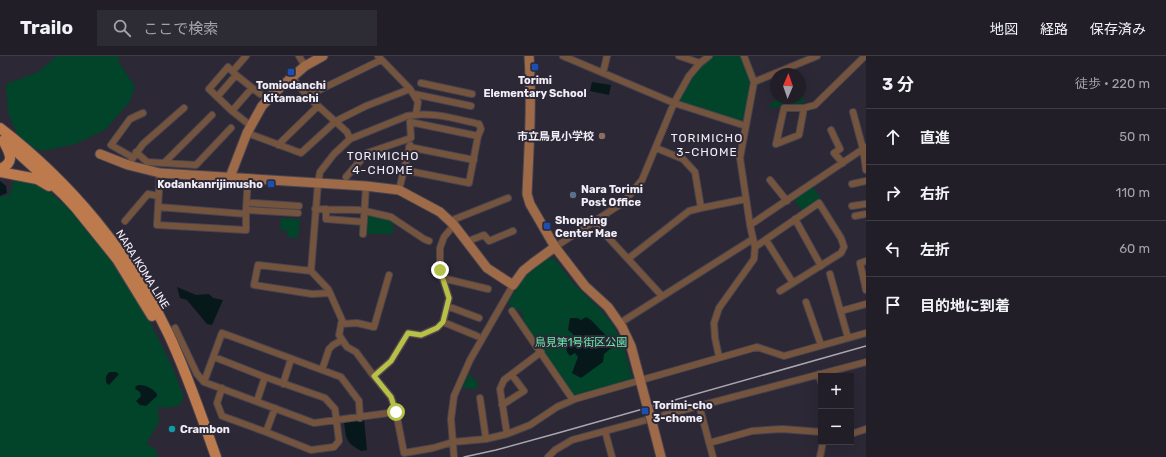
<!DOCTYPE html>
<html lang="ja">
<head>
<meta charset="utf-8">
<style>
  :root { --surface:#211e28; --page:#2d2b34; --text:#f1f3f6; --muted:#a2a2a8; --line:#3e3c45 }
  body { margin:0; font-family:Rubik,"Noto Sans JP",sans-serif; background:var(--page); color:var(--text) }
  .controls { position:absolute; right:12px; bottom:12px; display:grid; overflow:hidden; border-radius:0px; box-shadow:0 4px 16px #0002 }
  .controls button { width:36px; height:36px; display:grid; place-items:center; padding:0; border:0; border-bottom:1px solid var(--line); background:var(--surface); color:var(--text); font:20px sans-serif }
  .compass { position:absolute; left:770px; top:12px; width:36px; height:36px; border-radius:50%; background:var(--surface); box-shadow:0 4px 16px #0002; rotate:2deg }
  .stop { position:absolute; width:12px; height:12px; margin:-9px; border:3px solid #b6c148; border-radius:50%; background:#fff }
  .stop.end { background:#b6c148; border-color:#fff; box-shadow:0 1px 4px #0008 }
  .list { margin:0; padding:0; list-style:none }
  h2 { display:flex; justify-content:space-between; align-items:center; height:52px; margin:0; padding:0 16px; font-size:17px }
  h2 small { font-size:13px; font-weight:400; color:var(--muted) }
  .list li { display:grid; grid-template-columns:26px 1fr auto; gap:12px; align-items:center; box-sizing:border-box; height:56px; padding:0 16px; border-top:1px solid var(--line) }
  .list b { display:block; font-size:15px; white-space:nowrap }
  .list em { font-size:13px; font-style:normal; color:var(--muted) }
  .icon { flex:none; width:22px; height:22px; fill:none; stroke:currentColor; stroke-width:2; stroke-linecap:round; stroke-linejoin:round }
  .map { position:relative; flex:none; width:866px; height:401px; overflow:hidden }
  header { display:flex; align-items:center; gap:24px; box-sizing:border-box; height:56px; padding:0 20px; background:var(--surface); border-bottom:1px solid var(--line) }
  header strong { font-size:19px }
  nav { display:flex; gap:22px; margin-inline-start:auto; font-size:14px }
  .search { width:280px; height:36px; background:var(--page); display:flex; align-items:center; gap:10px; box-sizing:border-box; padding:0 14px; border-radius:0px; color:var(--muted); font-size:15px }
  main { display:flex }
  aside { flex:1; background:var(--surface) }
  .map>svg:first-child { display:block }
  .green { fill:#014429 }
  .water { fill:#061819 }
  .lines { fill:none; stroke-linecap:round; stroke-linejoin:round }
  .street-casing { stroke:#484451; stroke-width:8 }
  .secondary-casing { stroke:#484451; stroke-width:11 }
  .primary-casing { stroke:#484451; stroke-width:12 }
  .street { stroke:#75543e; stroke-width:6 }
  .secondary { stroke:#9e6a47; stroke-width:9 }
  .primary { stroke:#bd7b4d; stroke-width:10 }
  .rail { stroke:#a9a6b1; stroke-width:1.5 }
  .secondary-bridge-casing { stroke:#484451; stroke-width:11; stroke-linecap:butt }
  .secondary-bridge { stroke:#9e6a47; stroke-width:9 }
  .route { stroke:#b6c148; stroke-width:5 }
  .transit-dot { fill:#1a4fb4; stroke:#2c2836; stroke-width:1.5 }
  .education-dot { fill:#8d6e63; stroke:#2c2836; stroke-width:1.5 }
  .service-dot { fill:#5c6f8a; stroke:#2c2836; stroke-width:1.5 }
  .culture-dot { fill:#0f9aa8; stroke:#2c2836; stroke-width:1.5 }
  .labels { text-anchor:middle; stroke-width:4; stroke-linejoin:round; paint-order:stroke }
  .poi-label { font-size:11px; font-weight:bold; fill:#f1eef8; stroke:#2c2836; text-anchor:start }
  .street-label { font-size:11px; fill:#f1eef8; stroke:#2c2836 }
  .park-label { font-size:11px; fill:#68f0ae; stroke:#2c2836 }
  .neighbourhood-label { font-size:12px; letter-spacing:1px; fill:#f1eef8; stroke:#2c2836 }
</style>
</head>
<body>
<header>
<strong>Trailo</strong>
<div class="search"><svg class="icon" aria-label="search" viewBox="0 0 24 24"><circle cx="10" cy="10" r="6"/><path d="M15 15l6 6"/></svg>ここで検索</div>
<nav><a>地図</a><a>経路</a><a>保存済み</a></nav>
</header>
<main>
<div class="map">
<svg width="866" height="401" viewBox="0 0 866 401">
  <rect width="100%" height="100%" fill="#2c2836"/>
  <path class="green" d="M57 0H119L118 5 135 30 130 45 105 74 75 88 43 95 22 89 8 57 6 28 38 16Z
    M714 0H741L751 26 745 65 743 67 680 47 679 44C687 27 697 10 714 0Z
    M800 38H804L803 49 769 52C773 39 789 42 800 42Z
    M15 122 32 125 44 131 71 154 106 197 142 250 172 310 184 341 180 349 169 352 158 351 159 366 146 388 155 393 158 401H0V141L9 139Z
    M813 131 821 143 802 155 794 144Z
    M368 158 385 162 393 166V178H367Z
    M281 162 300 163 298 182 287 181V175L280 174Z
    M547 202 555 203 572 226 599 252 612 267 622 286 633 324 577 340H575L521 265 524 260 521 255 517 254 513 255 508 247 523 221 528 215Z
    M469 318 478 327 477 333 462 332Z"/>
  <path class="water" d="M592 26 611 29 609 39 590 35Z
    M0 125 6 130 7 137 0 140Z
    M177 231 196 239 209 238 213 242 223 244 212 269 207 268 187 244 180 242Z
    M586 261 591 264 615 289 604 298 603 306 581 322 572 317 578 301 575 297 570 300 567 296 566 291 573 287V278L568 274 570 262H577L581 264Z
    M110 316H116L119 318 109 329 107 328C105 324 105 319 110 316Z
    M139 329C147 329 153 333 157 338V340L146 350 140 349 136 345 141 340 140 336 135 333 136 330Z
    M364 362 367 394 361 395C345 386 346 382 344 365Z"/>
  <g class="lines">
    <g class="street-casing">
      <path id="street" d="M299 0 305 10
        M378 0 410 33 418 46 416 58
        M563 0 674 47 746 70
        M679 0 700 7
        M233 15 246 0
        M603 17 607 0
        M292 21 307 40 347 76 350 83
        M754 26 817 0
        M421 27 472 38
        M414 38 471 50
        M307 40 381 4
        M217 41 236 19
        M232 55 252 32
        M853 56 863 93 866 114
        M251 70 232 55 209 33 228 11 236 19 260 38
        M831 74 840 93 834 97 843 107
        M247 77 301 97 336 65 366 50 410 33
        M776 88 784 52H804L815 49 865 0
        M776 88 799 79 804 52
        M278 89 318 50
        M409 91 474 104
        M656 92 683 103 695 116 701 152
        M136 96 147 106 196 109 231 72
        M132 101 111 89 130 63 143 57
        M164 107 212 59
        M128 109 143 88 184 52
        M404 114 469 127 478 80
        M160 117 157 169 246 174V154L248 122
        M346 121 367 97 411 82 410 66 478 80 481 73 479 68C456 63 431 55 407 60L350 83 334 98 320 116 318 127 311 215 328 233 330 237 342 264 339 279 347 291 356 296 373 319 391 341 396 356 404 397 433 392 453 386 486 383 507 378 530 369 557 351 575 343 757 291 784 300 866 277
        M770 124 787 145
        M852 128 866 125
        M399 134 410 89
        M252 147 299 150
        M852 150 866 148
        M158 151 246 158
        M315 153 359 154
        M326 153V163L364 166
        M246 154 298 157
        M365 155 391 161 424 183 429 185
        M855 160 866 158
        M795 163 821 210
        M125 165 148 138 158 140
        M450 165 508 142
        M594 166 662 240
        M750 169 866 91
        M363 178 366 130
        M766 184 793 227
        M466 186 484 179 489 185 513 175
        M555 191 624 146 642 124 674 47 689 20 700 7 709 0
        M755 191 819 147 841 182 844 191 841 197 780 235
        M629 202 689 155 701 152 746 143
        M866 205 860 207 866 234
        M311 215 258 209 254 229 312 238 330 237
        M830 218 848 282
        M442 222 488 233
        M806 246 821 289
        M447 250 479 262
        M512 255 573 344
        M841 255 866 248
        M443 266 477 280
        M620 267 753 183
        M341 268 357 267 374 271 389 219
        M175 272 197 318 204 326 314 367 396 356
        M214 301 265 321 325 342 335 353 339 385 334 391 311 394 266 376 275 352
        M719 301 715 282 714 267 719 252 754 203 755 191 750 169 740 102 754 26 744 0
        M322 314 329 293 333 289 342 284
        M819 318 821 326
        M374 320 391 305 408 277 421 279 437 272 443 266 449 242 440 214V192L444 181 454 169
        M204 326 222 277 341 321 359 345 360 362
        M283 328 291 303
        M222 332 217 347 222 360 266 376
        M480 342 486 383
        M257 345 265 321
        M502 349 524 335 512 319
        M699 349 713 401
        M605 375 612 401
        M507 378 500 333 504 324 541 296
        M851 378 866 373
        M709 387 752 375 782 373 821 376
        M454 401 451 363 454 340 470 304 513 229
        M548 401 555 394 572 384C670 357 768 332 866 306
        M820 401 823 386"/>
    </g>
    <g class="secondary-casing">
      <path id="secondary" d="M529 0C532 46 529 92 527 138L530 148 555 191 585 230 608 251 622 271 631 290 646 346
        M100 98 128 109 160 117 366 130 399 134 440 156 454 169 487 212 513 229 523 215 533 207 555 191
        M230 121 247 77 262 50 274 37 305 10 323 0
        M652 366 661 401"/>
    </g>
    <g class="primary-casing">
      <path id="primary" d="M0 72C70 126 129 196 168 277 187 317 201 359 216 401
        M4 84 63 138 76 152 117 203 152 260
        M0 113C14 107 11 99 5 88
        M0 116 37 123 49 130"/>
    </g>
    <use href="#street" class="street"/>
    <use href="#secondary" class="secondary"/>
    <use href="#primary" class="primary"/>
    <path class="rail" d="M464 401 496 394 558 377 866 290"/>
    <g class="secondary-bridge-casing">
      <path id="secondary-bridge" d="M646 346 652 366"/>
    </g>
    <use href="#secondary-bridge" class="secondary-bridge"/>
  </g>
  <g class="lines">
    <path class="route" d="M396 356 391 341 374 320 391 305 408 277 421 279 437 272 443 266 449 242 440 214"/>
  </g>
  <g class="transit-dot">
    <rect x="531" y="7" width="8" height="8" rx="2"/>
    <rect x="287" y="12" width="8" height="8" rx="2"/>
    <rect x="267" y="124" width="8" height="8" rx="2"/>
    <rect x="543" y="166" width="8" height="8" rx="2"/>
    <rect x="641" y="351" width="8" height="8" rx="2"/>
  </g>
  <circle class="education-dot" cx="602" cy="80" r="4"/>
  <circle class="service-dot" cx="573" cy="139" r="4"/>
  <circle class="culture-dot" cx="172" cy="373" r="4"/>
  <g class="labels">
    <g class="poi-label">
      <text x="535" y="28" text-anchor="middle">Torimi<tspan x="535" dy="13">Elementary School</tspan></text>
      <text x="291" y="33" text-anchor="middle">Tomiodanchi<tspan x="291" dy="13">Kitamachi</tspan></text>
      <text x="594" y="84" text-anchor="end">市立鳥見小学校</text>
      <text x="263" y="132" text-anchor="end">Kodankanrijimusho</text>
      <text x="581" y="137">Nara Torimi<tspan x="581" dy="13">Post Office</tspan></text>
      <text x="555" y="168">Shopping<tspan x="555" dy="13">Center Mae</tspan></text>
      <text x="653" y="353">Torimi-cho<tspan x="653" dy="13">3-chome</tspan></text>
      <text x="180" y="377">Crambon</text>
    </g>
    <g class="street-label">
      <text transform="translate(143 213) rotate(58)" y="4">NARA IKOMA LINE</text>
    </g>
    <g class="park-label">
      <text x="581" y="290">鳥見第1号街区公園</text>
    </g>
    <g class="neighbourhood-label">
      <text x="707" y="86">TORIMICHO<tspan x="707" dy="14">3-CHOME</tspan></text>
      <text x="383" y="104">TORIMICHO<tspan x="383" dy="14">4-CHOME</tspan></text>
    </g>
  </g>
</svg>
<div class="controls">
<button>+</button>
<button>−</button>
</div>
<svg class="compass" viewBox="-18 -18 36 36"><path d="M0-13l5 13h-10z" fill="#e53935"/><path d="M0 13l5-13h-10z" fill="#a2a2a8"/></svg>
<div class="stop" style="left:396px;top:356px"></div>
<div class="stop end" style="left:440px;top:214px"></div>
</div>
<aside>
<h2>3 分<small>徒歩 · 220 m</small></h2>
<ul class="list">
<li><svg class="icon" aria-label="ahead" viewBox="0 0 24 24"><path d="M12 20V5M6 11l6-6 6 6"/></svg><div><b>直進</b></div><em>50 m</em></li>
<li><svg class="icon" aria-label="right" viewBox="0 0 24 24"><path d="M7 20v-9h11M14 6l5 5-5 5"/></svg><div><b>右折</b></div><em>110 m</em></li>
<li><svg class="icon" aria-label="left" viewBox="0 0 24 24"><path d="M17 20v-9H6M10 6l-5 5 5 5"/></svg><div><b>左折</b></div><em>60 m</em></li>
<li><svg class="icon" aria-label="arrive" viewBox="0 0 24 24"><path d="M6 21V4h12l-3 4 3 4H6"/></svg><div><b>目的地に到着</b></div></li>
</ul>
</aside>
</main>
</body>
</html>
